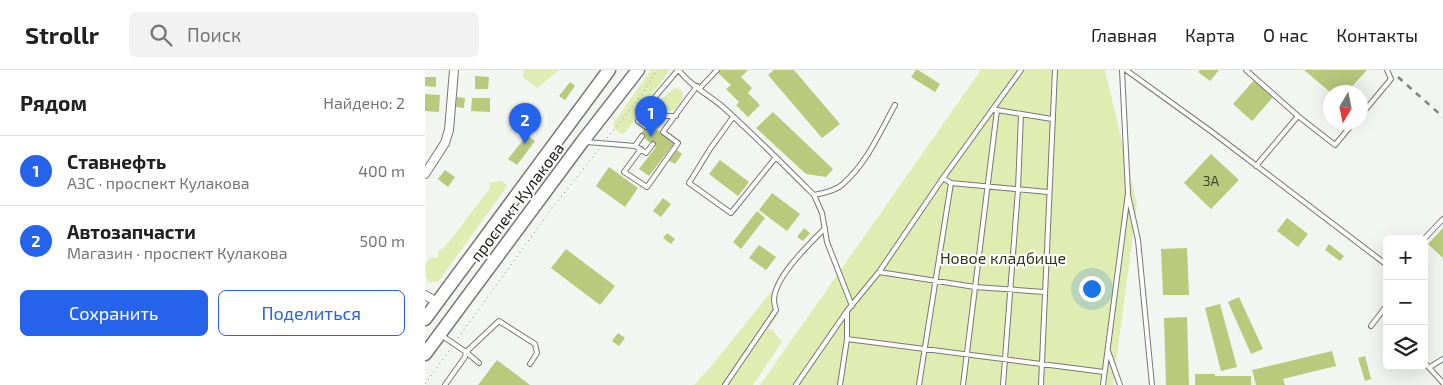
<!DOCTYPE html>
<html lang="ru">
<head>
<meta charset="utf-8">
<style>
  :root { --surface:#fff; --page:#f2f2f2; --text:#202124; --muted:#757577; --line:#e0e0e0; --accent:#2563eb }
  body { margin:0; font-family:"Exo 2",sans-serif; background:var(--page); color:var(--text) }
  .controls { position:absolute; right:15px; bottom:15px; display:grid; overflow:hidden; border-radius:8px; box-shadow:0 5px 20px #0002 }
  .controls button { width:45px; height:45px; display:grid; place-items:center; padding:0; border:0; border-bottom:1px solid var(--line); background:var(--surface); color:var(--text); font:25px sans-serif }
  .compass { position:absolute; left:898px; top:15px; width:45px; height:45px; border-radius:50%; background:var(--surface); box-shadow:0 5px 20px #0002; rotate:190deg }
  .you { position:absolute; left:666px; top:218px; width:18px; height:18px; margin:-12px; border:4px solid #fff; border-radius:50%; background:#1a73e8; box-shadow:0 0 0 8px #1a73e833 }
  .badge { display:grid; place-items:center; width:32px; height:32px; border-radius:50%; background:var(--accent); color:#fff; font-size:16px; font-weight:700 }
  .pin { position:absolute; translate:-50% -41px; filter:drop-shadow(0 1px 2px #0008) }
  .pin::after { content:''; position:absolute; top:26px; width:18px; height:15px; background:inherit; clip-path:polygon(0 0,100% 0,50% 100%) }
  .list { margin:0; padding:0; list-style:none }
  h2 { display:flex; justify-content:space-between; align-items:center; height:65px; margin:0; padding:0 20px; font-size:21px }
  h2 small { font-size:16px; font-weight:400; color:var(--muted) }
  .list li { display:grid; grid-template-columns:32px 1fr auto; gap:15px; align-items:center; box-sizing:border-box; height:70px; padding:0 20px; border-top:1px solid var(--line) }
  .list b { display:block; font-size:19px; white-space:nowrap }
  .list p { margin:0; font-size:16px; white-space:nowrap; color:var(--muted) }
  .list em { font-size:16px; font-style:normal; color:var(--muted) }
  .actions { display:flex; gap:10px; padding:15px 20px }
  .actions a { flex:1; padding:11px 0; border:1px solid var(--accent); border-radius:8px; text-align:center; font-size:18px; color:var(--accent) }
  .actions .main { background:var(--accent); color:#fff }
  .icon { flex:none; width:28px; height:28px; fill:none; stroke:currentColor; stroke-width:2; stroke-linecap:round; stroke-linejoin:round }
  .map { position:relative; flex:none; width:1018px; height:315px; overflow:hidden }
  header { display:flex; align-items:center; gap:30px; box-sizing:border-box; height:70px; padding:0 25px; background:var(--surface); border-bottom:1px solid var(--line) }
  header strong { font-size:24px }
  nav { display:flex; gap:28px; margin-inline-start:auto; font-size:18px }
  .search { width:350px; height:45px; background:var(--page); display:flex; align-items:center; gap:12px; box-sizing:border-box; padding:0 18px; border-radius:8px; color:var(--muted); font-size:19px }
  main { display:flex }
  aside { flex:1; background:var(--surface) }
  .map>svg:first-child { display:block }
  .green { fill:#dfecb2 }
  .building { fill:#b9ca7c }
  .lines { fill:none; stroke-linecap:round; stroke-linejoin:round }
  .lane-casing { stroke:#777874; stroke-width:6 }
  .street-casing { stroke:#777874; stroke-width:10 }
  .primary-casing { stroke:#777874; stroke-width:15 }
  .path { stroke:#848582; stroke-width:1; stroke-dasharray:1 4; stroke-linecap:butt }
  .lane { stroke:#fff; stroke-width:4 }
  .street { stroke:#fff; stroke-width:8 }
  .primary { stroke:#fff; stroke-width:12 }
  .rail { stroke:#80827e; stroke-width:2.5; stroke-dasharray:6 6; stroke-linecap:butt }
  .labels { text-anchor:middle; stroke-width:4; stroke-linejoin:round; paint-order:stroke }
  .number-label { font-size:14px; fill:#424832 }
  .street-label { font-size:16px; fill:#1b1c1a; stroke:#fff }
  .park-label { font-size:16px; fill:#313816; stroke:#fff }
</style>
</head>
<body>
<header>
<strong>Strollr</strong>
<div class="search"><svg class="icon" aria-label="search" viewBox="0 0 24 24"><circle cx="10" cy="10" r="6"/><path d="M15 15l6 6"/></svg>Поиск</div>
<nav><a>Главная</a><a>Карта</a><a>О нас</a><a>Контакты</a></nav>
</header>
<main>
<aside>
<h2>Рядом<small>Найдено: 2</small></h2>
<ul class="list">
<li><span class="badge">1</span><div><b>Ставнефть</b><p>АЗС · проспект Кулакова</p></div><em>400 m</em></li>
<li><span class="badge">2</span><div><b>Автозапчасти</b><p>Магазин · проспект Кулакова</p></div><em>500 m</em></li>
</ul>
<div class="actions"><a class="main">Сохранить</a><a>Поделиться</a></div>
</aside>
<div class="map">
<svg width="1018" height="315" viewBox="0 0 1018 315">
  <rect width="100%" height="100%" fill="#f3f5f0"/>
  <path class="green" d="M98 0H134L112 18 98 7Z
    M226 0H244C237 13 227 23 218 35 212 45 207 56 198 64 192 62 190 60 188 54Z
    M556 0H680L712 135 688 315H335Z
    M250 18 257 20C260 29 254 35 249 41H238L231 38 230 34Z
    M76 111 81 114 80 119 13 212H4L1 207 0 195 5 188H13V181L20 177 65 118V113Z
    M346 222 352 246 343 259 348 260 357 272 328 315H269L288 294Z"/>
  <path class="building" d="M295 0H323L316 7 327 18 323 23 335 35 323 47 311 35 314 32 301 19 306 15 293 3Z
    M349 0H369L415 54 397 68 343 5Z
    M491 0H493L515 14 510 22 486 7Z
    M775 0H794L785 11 773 2Z
    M879 0H942L922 22H905Z
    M50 6 64 7 63 19H50Z
    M0 7H11V17L0 16Z
    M830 9 849 26 827 51 808 34Z
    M145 12 150 16 140 30 134 26Z
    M0 24 15 25 14 42 0 41Z
    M32 27 40 28 39 38 31 37Z
    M47 28H65V42L46 41Z
    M232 42 241 49 232 60 250 72 224 106 214 99 231 77 215 65Z
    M348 42 408 99 401 107 381 104 331 58Z
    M102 65 110 71 92 95 83 89Z
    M252 80 257 84 250 94 244 91Z
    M786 84 814 110 786 139 759 113Z
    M295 90 324 112 313 126 284 104Z
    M184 97 213 118 200 137 171 116Z
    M20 100 30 107 23 117 13 109Z
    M347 123 375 144 362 161 334 140Z
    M238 128 246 134 236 147 228 141Z
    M332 141 340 148 316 179 308 172Z
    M862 148 883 164 873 177 852 161Z
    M379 158 385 163 378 171 372 167Z
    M1018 158V188L1003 174Z
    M242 163 250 169 246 174 238 168Z
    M904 174 919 186 915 191 900 180Z
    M334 175 351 187 341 200 324 188Z
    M762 178 764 225H738L736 179Z
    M141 179 190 216 175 235 126 198Z
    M814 227 838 279 826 284 803 232Z
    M795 234 812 297 796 301 780 238Z
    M762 247 764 315H741L739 248Z
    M193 263 200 268 194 276 187 271Z
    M907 281 911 296 858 309 860 315H831L827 300Z
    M940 286 946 309 940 311 933 288Z
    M72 290 105 315H53Z
    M770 304H790V306H826V315H770Z"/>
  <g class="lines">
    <g class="lane-casing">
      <path id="lane" d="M254 0C262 13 285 26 298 37 329 65 359 95 389 125 399 123 410 121 418 114 442 93 455 62 470 35
        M701 0 787 62 962 195
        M821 0 873 46
        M275 18 292 0
        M224 34 242 46H251
        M572 40 627 49
        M936 45 966 9 962 0
        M308 47 285 79 264 113 306 143 351 87
        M221 57 213 51 224 34 253 0
        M238 62 272 16
        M217 66 210 76 221 83 228 74
        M162 72 210 76
        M216 79 199 102 222 117 253 73 238 62
        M831 96 873 46 910 75 929 52
        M526 113 623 122
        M389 125 397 143 402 172 427 236
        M703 125 713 170 727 315
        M999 169 1018 149
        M454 202 550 217 619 222
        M946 256 962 235
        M16 265 41 282 74 251 110 274 112 283 105 294
        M422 269 679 302
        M683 281 695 315
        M999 292 1018 313
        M1005 297 1018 289
        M20 315 40 287 41 282 54 293
        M300 315 351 240C350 237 349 232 349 229 351 205 384 175 400 158
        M371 315 422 241 454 202 518 108 596 0
        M415 315 422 269V241
        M494 315 526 113 518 108
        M538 315 572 40H568
        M578 315 593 119 596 44
        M616 315 630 0
        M678 315 703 123 697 0"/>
    </g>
    <g class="street-casing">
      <path id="street" d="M0 104 20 73 24 60 29 0
        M0 225 12 232"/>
    </g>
    <g class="primary-casing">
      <path id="primary" d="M0 249 184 0
        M0 284 157 72 213 0"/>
    </g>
    <path class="path" d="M182 68 218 23 232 0
      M33 268 125 141 174 79
      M0 314 26 278"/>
    <use href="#lane" class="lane"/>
    <use href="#street" class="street"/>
    <use href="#primary" class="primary"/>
    <path class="rail" d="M973 7 1018 47"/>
  </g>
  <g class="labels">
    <g class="number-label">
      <text x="786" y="116">3А</text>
    </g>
    <g class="street-label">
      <text transform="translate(92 132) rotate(-53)" y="6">проспект Кулакова</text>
    </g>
    <g class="park-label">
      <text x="578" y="194">Новое кладбище</text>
    </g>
  </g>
</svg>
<div class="controls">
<button>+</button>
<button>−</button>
<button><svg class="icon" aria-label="layers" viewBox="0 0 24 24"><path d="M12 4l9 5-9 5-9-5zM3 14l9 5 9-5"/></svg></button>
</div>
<svg class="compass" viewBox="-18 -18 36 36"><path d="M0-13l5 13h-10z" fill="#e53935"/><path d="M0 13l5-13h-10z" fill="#757577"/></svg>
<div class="you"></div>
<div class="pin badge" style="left:226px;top:67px">1</div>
<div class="pin badge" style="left:100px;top:74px">2</div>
</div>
</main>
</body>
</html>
